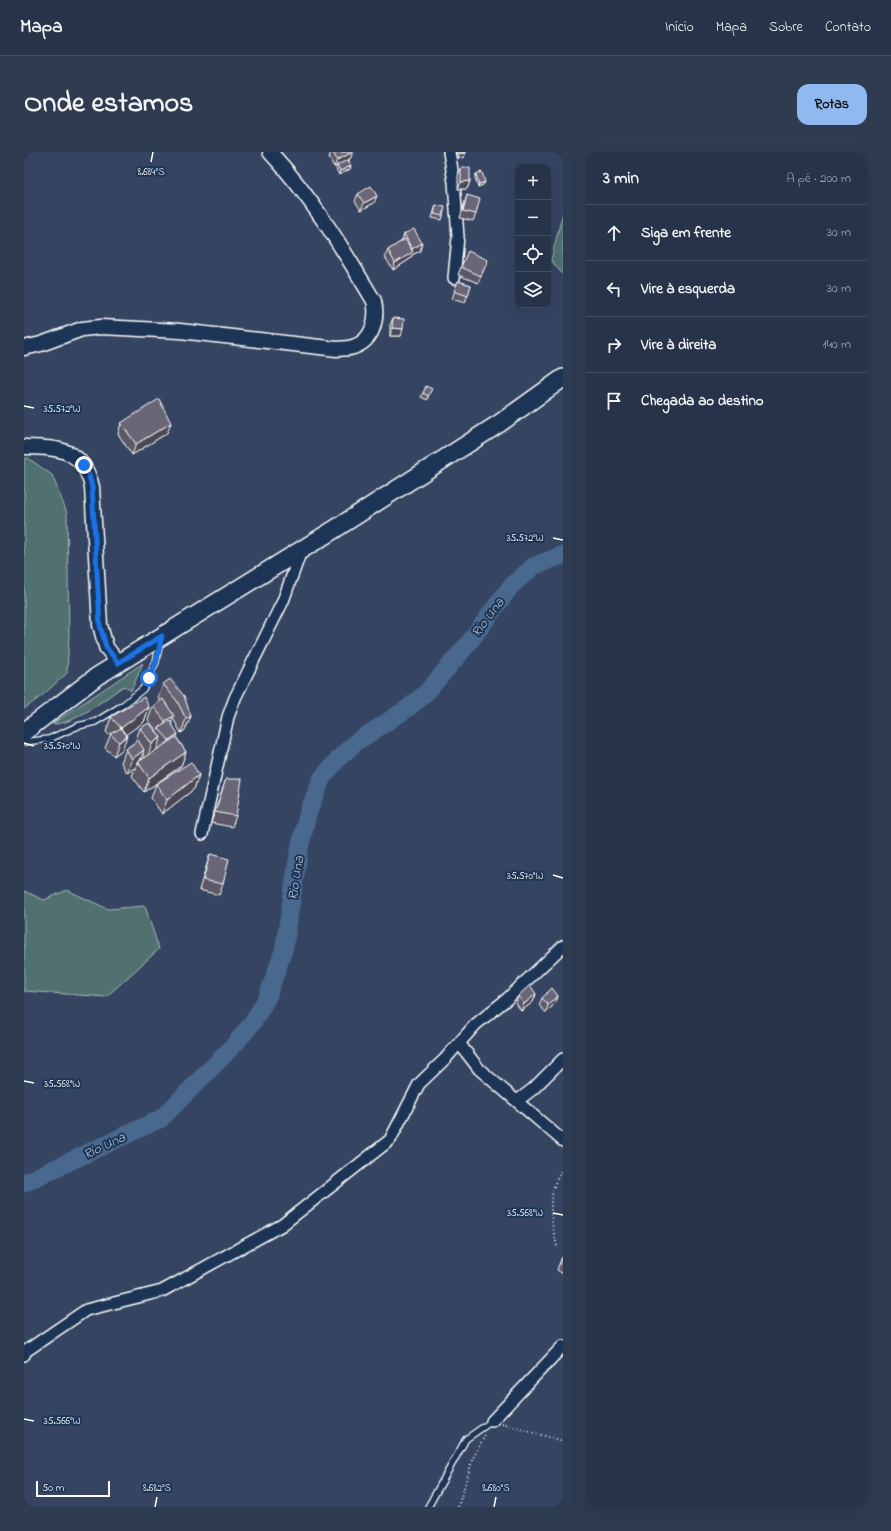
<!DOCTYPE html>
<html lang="pt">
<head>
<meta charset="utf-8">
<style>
  :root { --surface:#273349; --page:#2f3b50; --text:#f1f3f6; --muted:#a4aab4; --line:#434e61; --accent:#90b9f0 }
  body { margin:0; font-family:"Indie Flower",sans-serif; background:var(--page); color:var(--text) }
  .controls { position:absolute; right:12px; top:12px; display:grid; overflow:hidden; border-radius:8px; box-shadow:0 4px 16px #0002 }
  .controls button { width:36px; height:36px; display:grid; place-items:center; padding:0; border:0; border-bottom:1px solid var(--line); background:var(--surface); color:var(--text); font:20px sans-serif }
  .scale { position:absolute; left:12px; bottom:10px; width:74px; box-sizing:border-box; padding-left:4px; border:2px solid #fff; border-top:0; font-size:11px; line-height:14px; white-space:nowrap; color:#fff; -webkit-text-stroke:3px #1d3557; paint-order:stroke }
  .stop { position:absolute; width:12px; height:12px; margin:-9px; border:3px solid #1a73e8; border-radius:50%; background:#fff }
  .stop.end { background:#1a73e8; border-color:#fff; box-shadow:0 1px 4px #0008 }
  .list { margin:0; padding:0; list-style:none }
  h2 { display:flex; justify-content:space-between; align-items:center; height:52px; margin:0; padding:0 16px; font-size:17px }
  h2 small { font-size:13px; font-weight:400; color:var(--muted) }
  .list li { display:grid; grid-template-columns:26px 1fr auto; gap:12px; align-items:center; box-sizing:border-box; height:56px; padding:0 16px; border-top:1px solid var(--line) }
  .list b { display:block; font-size:15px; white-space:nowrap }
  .list em { font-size:13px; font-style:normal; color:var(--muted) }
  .icon { flex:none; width:22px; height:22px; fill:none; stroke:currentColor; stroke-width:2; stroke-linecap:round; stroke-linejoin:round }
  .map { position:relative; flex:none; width:539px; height:1355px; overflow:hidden; border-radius:12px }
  header { display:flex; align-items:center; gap:24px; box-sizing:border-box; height:56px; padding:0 20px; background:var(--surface); border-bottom:1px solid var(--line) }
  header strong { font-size:19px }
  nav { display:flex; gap:22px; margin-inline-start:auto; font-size:14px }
  .intro { display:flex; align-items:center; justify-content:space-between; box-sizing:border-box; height:96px; padding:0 24px }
  h1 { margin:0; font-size:28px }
  .button { padding:10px 18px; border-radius:12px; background:var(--accent); color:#111; font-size:14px; font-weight:700 }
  main { display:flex; gap:24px; padding:0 24px }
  aside { flex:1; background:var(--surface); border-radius:12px; box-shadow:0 4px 16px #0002 }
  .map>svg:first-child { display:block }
  .green { fill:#517171; stroke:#a8b8b8 }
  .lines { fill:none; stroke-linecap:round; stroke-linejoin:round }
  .river { stroke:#49688e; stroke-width:18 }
  .service-casing { stroke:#fff; stroke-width:8 }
  .minor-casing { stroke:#fff; stroke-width:14 }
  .tertiary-casing { stroke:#fff; stroke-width:17 }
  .primary-casing { stroke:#fff; stroke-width:20 }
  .path { stroke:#fff; stroke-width:2; stroke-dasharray:1 3; stroke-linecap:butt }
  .service { stroke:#1d3557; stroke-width:5.5 }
  .minor { stroke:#1d3557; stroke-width:11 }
  .tertiary { stroke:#1d3557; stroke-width:14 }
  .primary { stroke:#1d3557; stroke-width:17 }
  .wall { fill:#5b5866; stroke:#fff; fill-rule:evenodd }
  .shaded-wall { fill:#4a4753; stroke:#fff }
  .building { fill:#6a6677; stroke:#fff }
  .route { stroke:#1a73e8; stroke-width:5 }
  .ticks { fill:none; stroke:#fff; stroke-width:1.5 }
  .labels { text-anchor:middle; stroke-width:4; stroke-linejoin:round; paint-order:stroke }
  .water-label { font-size:14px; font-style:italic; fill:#b6c3d2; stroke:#1d3557 }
  .ticks-label { font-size:10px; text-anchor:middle; fill:#fff; stroke:#1d3557; stroke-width:4; stroke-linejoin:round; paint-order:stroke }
</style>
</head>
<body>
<header>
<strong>Mapa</strong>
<nav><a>Início</a><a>Mapa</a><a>Sobre</a><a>Contato</a></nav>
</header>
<div class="intro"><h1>Onde estamos</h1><a class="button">Rotas</a></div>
<main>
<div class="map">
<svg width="539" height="1355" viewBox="0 0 539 1355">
  <rect width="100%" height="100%" fill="#344461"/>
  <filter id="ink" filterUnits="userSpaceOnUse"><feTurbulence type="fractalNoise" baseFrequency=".025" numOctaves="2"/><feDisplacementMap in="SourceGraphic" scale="8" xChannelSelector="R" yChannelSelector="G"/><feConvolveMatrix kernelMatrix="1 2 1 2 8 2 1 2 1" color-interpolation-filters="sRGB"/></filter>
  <g filter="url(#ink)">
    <path class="green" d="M539 60V123L527 108Z
      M4 306 28 323 43 361 45 484 43 521 20 542 0 557V307Z
      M119 511 107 539 100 534C81 546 51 573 28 572Z
      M43 738 84 757 121 754 135 797 82 845 0 839V739L20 748Z"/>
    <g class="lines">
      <path class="river" d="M0 1031 138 966 211 892 229 870 243 846 260 797 275 699 284 661 298 626 315 606 331 591 384 556 401 542 444 492 487 434 510 414 539 403"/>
      <g class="service-casing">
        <path id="service" d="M0 590 25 587 54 574 71 570 99 553 119 537 132 510 136 490
          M404 1355 442 1287 468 1269"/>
      </g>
      <g class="minor-casing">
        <path id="minor" d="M425 0 430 30 434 85 430 126
          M178 682 204 565 211 546 259 449 277 399
          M435 891 455 917 539 989
          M493 949 509 937 539 907
          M0 1203 2 1199 62 1158 138 1139 258 1073 366 988 395 932 421 907 451 873 483 847 539 794
          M468 1269 539 1194"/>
      </g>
      <g class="tertiary-casing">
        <path id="tertiary" d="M0 196 17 192 58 177 77 175 156 179 313 197C318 196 324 197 329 195 349 189 354 167 350 149 319 97 287 44 246 0
          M0 295C35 296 59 296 68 335L76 473 82 495 94 511"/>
      </g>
      <g class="primary-casing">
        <path id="primary" d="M0 580 72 525 311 377 476 271 539 226"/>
      </g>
      <path class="path" d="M533 1094C526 1067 522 1040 539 1017
        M478 1272 539 1289
        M434 1355 449 1306 461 1283"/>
      <use href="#service" class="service"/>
      <use href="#minor" class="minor"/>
      <use href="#tertiary" class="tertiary"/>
      <use href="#primary" class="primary"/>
    </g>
    <path class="wall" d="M307 0H329L326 7 325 8 326 17 315 23 312 17 313 14 310 15 305 6Z
      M432 0H441L440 5 433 6Z
      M437 16 446 29 443 37H434V23Z
      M452 22 461 30 459 33 454 35 451 26Z
      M334 42 350 51 337 58 331 49Z
      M443 43 452 62 449 69 436 66Z
      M412 53 419 64 418 68 408 66Z
      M380 82 396 99 388 103 386 107 369 118 361 105 364 98 378 89Z
      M464 108 454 131 434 123 437 115Z
      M434 129 447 133 441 151 428 147Z
      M369 166 377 184H366V173Z
      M406 240 403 248 397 245 399 241Z
      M97 271 143 281 108 303 94 282Z
      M139 532 167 564 161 578 157 581 149 566 147 571 152 585 162 600 157 614 120 640 108 624 112 615 103 621 97 611 102 597 111 590 116 576 133 580V579L124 568 129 554 136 549 134 546ZM119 602 121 605 117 608Z
      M125 555 120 570 102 582 98 598 90 604 81 596 86 584 82 580 87 565Z
      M175 623 170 637 138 662 127 646 132 632Z
      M202 627 212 664 208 675 187 671Z
      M186 702 199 732 195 743 175 738Z
      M512 842 509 850 497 859 492 851 494 844Z
      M534 844 531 851 522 861 515 853 518 846Z
      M539 1104V1122L533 1118 537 1107Z"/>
    <path class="shaded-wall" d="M329 0 326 7 310 15 313 8Z
      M441 1 440 5 433 6 434 2Z
      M327 14 326 17 315 23 316 19Z
      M446 29 443 37H434L437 30Z
      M461 30 459 33 454 35 455 32Z
      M353 44 350 51 337 58 340 51Z
      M398 91 396 99 388 103 386 107 369 118 371 111 387 101 388 97Z
      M368 176 379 177 377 184H366Z
      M147 271 143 281 108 303 112 292Z
      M125 555 120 570 94 588 97 576Z
      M150 564 145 578 138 580 141 569Z
      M167 564 161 578 157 581 162 567Z
      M154 582 149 596 140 602 145 588Z
      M103 584 98 598 90 604 95 590Z
      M137 585 132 599 123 606 128 592Z
      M120 598 115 612 114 610 112 615 103 621 108 607Z
      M162 600 157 614 120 640 125 626Z
      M175 623 170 637 138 662 143 648Z
      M512 842 509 850 497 859 500 852Z
      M534 844 531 851 522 861 524 853Z"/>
    <path class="building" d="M309 0H329L313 8Z
      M434 0H441V1L434 2Z
      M324 8 327 14 316 19 313 13Z
      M437 16H446V29L437 30Z
      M458 20 461 30 455 32 452 22Z
      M347 34 353 44 340 51 334 42Z
      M443 43 456 47 452 62 439 59Z
      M412 53 421 55 419 64 410 62Z
      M390 77 398 91 388 97 380 82Z
      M381 87 389 100 371 111 364 98Z
      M444 99 464 108 457 124 437 115Z
      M434 129 447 133 444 144 430 139Z
      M369 166 380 167 379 177 368 176Z
      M402 234 408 237 404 244 399 241Z
      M135 247 147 271 112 292 97 271Z
      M146 527 160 544 167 564 162 567 153 549 139 532Z
      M120 545 125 555 97 576 87 565Z
      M139 547 150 564 141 569 129 554Z
      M146 569 154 582 145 588 134 576Z
      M125 571 137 585 128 592 116 576Z
      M97 576 103 584 95 590 86 582Z
      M152 585 162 600 125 626 114 610Z
      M114 588 120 598 108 607 102 597Z
      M167 610 175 623 143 648 132 632Z
      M202 627H218L212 664 191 660Z
      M186 702 205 707 199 732 179 728Z
      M506 833 512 842 500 852 494 844Z
      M528 836 534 844 524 853 518 846Z"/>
  </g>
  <g class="lines" filter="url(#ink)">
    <path class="route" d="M60 313 64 320 68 335 76 473 82 495 94 511 138 484 132 510 125 526"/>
  </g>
  <path class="ticks" d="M127 10 129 0M0 254 10 256M529 386 539 388M0 591 10 594M529 723 539 726M0 929 10 931M529 1061 539 1063M0 1267 10 1269M131 1355 133 1345M470 1355 472 1345"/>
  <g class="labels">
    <g class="water-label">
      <text transform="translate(463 465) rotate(-53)" y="5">Rio Una</text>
      <text transform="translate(271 726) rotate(-81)" y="5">Rio Una</text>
      <text transform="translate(80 993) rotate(-25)" y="5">Rio Una</text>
    </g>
  </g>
  <g class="ticks-label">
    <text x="127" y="23">8.684°S</text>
    <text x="38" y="260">35.572°W</text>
    <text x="501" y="389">35.572°W</text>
    <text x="38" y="597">35.570°W</text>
    <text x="501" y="727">35.570°W</text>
    <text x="38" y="935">35.568°W</text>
    <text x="501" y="1064">35.568°W</text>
    <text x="38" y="1272">35.566°W</text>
    <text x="133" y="1339">8.682°S</text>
    <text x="472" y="1339">8.680°S</text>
  </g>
</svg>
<div class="controls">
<button>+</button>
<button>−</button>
<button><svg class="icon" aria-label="locate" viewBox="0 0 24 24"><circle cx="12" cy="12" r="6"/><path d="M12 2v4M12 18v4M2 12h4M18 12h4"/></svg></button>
<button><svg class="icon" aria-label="layers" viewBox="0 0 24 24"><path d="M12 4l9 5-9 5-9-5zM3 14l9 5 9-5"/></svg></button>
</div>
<div class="scale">50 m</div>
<div class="stop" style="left:125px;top:526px"></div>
<div class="stop end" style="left:60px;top:313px"></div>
</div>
<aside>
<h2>3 min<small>A pé · 200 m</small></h2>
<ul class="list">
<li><svg class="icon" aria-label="ahead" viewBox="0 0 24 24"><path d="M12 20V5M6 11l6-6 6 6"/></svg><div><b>Siga em frente</b></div><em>30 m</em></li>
<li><svg class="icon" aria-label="left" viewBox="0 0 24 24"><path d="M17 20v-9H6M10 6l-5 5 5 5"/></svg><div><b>Vire à esquerda</b></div><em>30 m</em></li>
<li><svg class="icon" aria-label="right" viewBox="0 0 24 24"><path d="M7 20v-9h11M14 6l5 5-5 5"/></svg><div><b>Vire à direita</b></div><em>140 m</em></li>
<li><svg class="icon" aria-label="arrive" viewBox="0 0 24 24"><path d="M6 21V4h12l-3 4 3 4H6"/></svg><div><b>Chegada ao destino</b></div></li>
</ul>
</aside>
</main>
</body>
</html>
